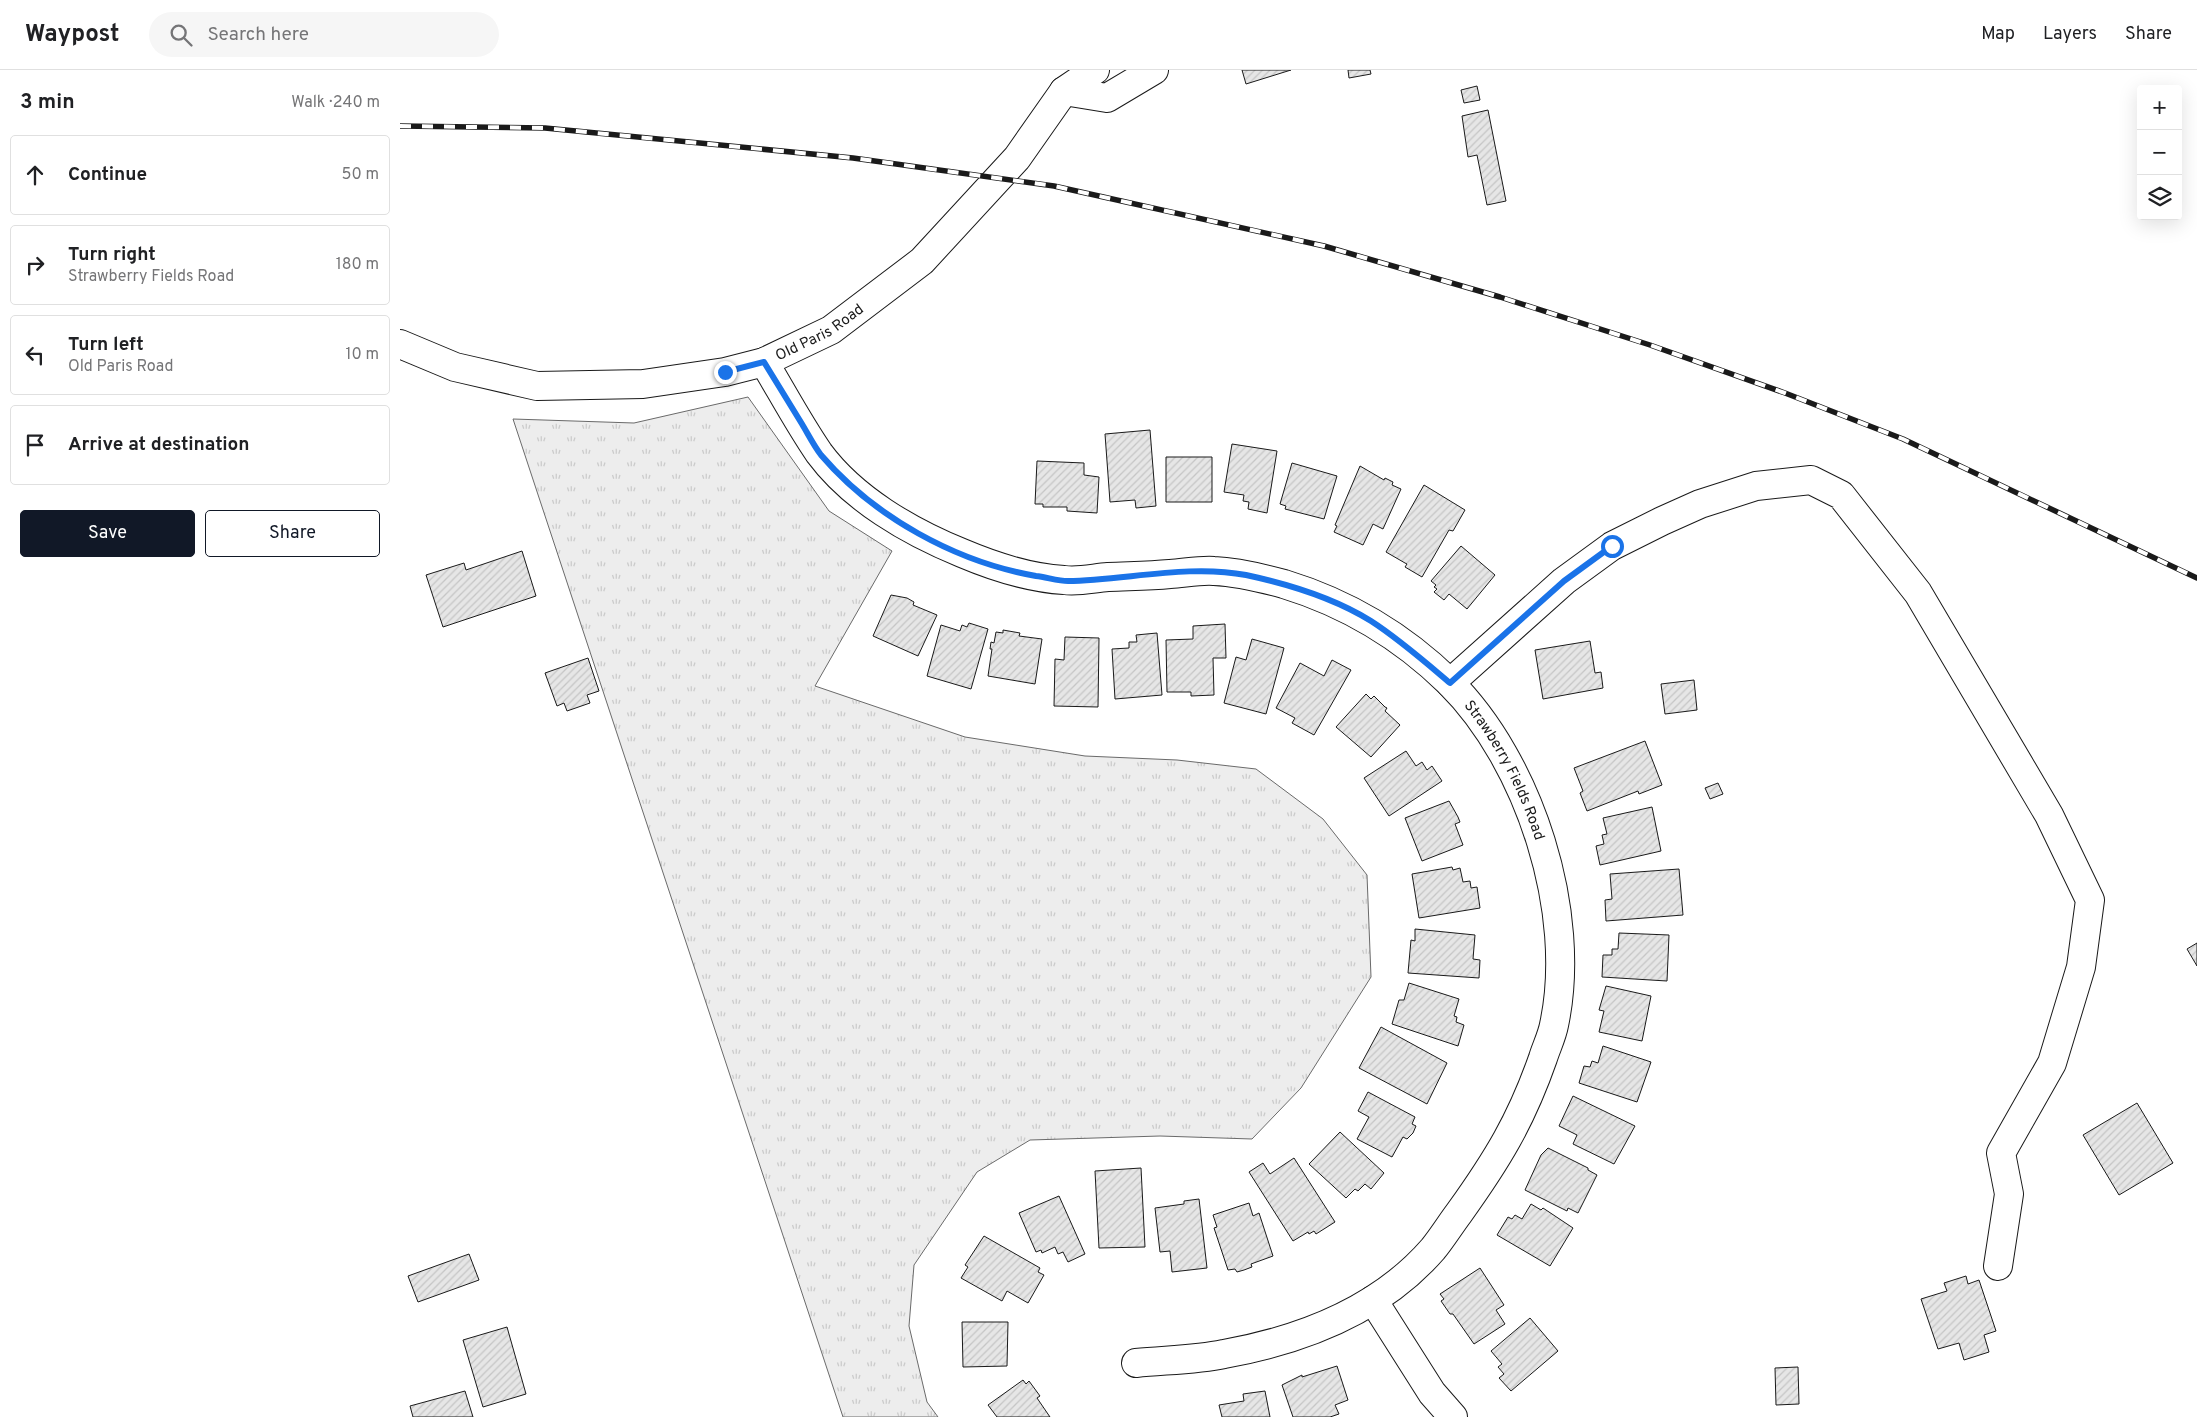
<!DOCTYPE html>
<html lang="en">
<head>
<meta charset="utf-8">
<style>
  :root { --surface:#fff; --page:#f6f6f6; --text:#202124; --muted:#757577; --line:#e0e0e0; --accent:#111827 }
  body { margin:0; font-family:Overpass,sans-serif; background:var(--page); color:var(--text) }
  .controls { position:absolute; right:15px; top:15px; display:grid; overflow:hidden; border-radius:5px; box-shadow:0 5px 20px #0002 }
  .controls button { width:45px; height:45px; display:grid; place-items:center; padding:0; border:0; border-bottom:1px solid var(--line); background:var(--surface); color:var(--text); font:25px sans-serif }
  .stop { position:absolute; width:15px; height:15px; margin:-11px; border:4px solid #1a73e8; border-radius:50%; background:#fff }
  .stop.end { background:#1a73e8; border-color:#fff; box-shadow:0 1px 5px #0008 }
  .list { margin:0; padding:0; list-style:none }
  h2 { display:flex; justify-content:space-between; align-items:center; height:65px; margin:0; padding:0 20px; font-size:21px }
  h2 small { font-size:16px; font-weight:400; color:var(--muted) }
  .list li { display:grid; grid-template-columns:32px 1fr auto; gap:15px; align-items:center; box-sizing:border-box; height:80px; margin:0 10px 10px; padding:0 10px; border:1px solid var(--line); border-radius:5px }
  .list b { display:block; font-size:19px; white-space:nowrap }
  .list p { margin:0; font-size:16px; white-space:nowrap; color:var(--muted) }
  .list em { font-size:16px; font-style:normal; color:var(--muted) }
  .actions { display:flex; gap:10px; padding:15px 20px }
  .actions a { flex:1; padding:11px 0; border:1px solid var(--accent); border-radius:5px; text-align:center; font-size:18px; color:var(--accent) }
  .actions .main { background:var(--accent); color:#fff }
  .icon { flex:none; width:28px; height:28px; fill:none; stroke:currentColor; stroke-width:2; stroke-linecap:round; stroke-linejoin:round }
  .map { position:relative; flex:none; width:1797px; height:1347px; overflow:hidden }
  header { display:flex; align-items:center; gap:30px; box-sizing:border-box; height:70px; padding:0 25px; background:var(--surface); border-bottom:1px solid var(--line) }
  header strong { font-size:24px }
  nav { display:flex; gap:28px; margin-inline-start:auto; font-size:18px }
  .search { width:350px; height:45px; background:var(--page); display:flex; align-items:center; gap:12px; box-sizing:border-box; padding:0 18px; border-radius:28px; color:var(--muted); font-size:19px }
  main { display:flex }
  aside { flex:1; background:var(--surface) }
  .map>svg:first-child { display:block }
  .grass { fill:url(#grass-tufts); stroke:#6a6a6a }
  .building { fill:url(#building-hatch); stroke:#1a1a1a }
  .lines { fill:none; stroke-linecap:round; stroke-linejoin:round }
  .minor-casing { stroke:#1a1a1a; stroke-width:30 }
  .minor { stroke:#fff; stroke-width:28 }
  .rail-casing { stroke:#1a1a1a; stroke-width:5.5 }
  .rail { stroke:#fff; stroke-width:4; stroke-dasharray:11; stroke-linecap:butt }
  .route { stroke:#1a73e8; stroke-width:6 }
  .labels { text-anchor:middle; stroke-width:4; stroke-linejoin:round; paint-order:stroke }
  .street-label { font-size:15px; fill:#1a1a1a; stroke:#fff }
</style>
</head>
<body>
<header>
<strong>Waypost</strong>
<div class="search"><svg class="icon" aria-label="search" viewBox="0 0 24 24"><circle cx="10" cy="10" r="6"/><path d="M15 15l6 6"/></svg>Search here</div>
<nav><a>Map</a><a>Layers</a><a>Share</a></nav>
</header>
<main>
<aside>
<h2>3 min<small>Walk · 240 m</small></h2>
<ul class="list">
<li><svg class="icon" aria-label="ahead" viewBox="0 0 24 24"><path d="M12 20V5M6 11l6-6 6 6"/></svg><div><b>Continue</b></div><em>50 m</em></li>
<li><svg class="icon" aria-label="right" viewBox="0 0 24 24"><path d="M7 20v-9h11M14 6l5 5-5 5"/></svg><div><b>Turn right</b><p>Strawberry Fields Road</p></div><em>180 m</em></li>
<li><svg class="icon" aria-label="left" viewBox="0 0 24 24"><path d="M17 20v-9H6M10 6l-5 5 5 5"/></svg><div><b>Turn left</b><p>Old Paris Road</p></div><em>10 m</em></li>
<li><svg class="icon" aria-label="arrive" viewBox="0 0 24 24"><path d="M6 21V4h12l-3 4 3 4H6"/></svg><div><b>Arrive at destination</b></div></li>
</ul>
<div class="actions"><a class="main">Save</a><a>Share</a></div>
</aside>
<div class="map">
<svg width="1797" height="1347" viewBox="0 0 1797 1347">
  <defs>
    <pattern id="grass-tufts" width="24" height="20" patternUnits="userSpaceOnUse" patternTransform="scale(1.25)"><rect width="24" height="20" fill="#ededed"/><path d="M3 7l-1-3M5 7V3M7 7l1-3M15 17l-1-3M17 17v-4M19 17l1-3" fill="none" stroke="#cbcbcb"/></pattern>
    <pattern id="building-hatch" width="6" height="6" patternUnits="userSpaceOnUse" patternTransform="scale(1.25)"><rect width="6" height="6" fill="#e6e6e6"/><path d="M-1 1l2-2M0 6l6-6M5 7l2-2" fill="none" stroke="#c5c5c5"/></pattern>
  </defs>
  <rect width="100%" height="100%" fill="#fff"/>
  <path class="grass" d="M348 327 429 441 492 481 415 616 565 667 685 686 777 690 856 699 923 749 967 805 971 907 901 1018 852 1069 760 1066 630 1070 577 1102 514 1195 509 1256 527 1332 538 1347H443L113 349 234 353Z"/>
  <path class="building" d="M842 0H891L846 14Z
    M948 0H970L971 4 949 8Z
    M1077 16 1080 30 1064 33 1061 20Z
    M1088 40 1106 131 1087 135 1077 85 1068 87 1062 46Z
    M750 360 756 436 736 438 735 430 710 432 705 364Z
    M832 374 877 381 867 443 848 439 849 432 843 431 844 425 824 422Z
    M766 387H812V432H766Z
    M637 391 684 393V405L699 407 697 443 667 441V437H643V434H635Z
    M892 393 937 406 924 449 885 439 886 436 880 434Z
    M960 396 984 410 985 408 993 412 992 415 1001 419 983 459 973 454 963 475 934 462 937 456 935 455Z
    M1024 415 1065 440 1053 461 1049 460 1022 507 1005 497 1007 494 1005 493 986 482Z
    M1061 476 1095 505 1067 539 1049 524 1044 530 1034 522 1037 519 1034 517 1036 515 1031 511Z
    M122 481 136 526 43 557 26 505 64 493 66 500Z
    M491 525 507 528 514 532 513 535 537 545 518 586 473 566Z
    M569 553 588 559 571 619 527 606 541 555 560 561 562 555 567 557Z
    M825 554 826 588H813L814 625 791 626V622H767L766 570 793 569V556Z
    M603 560 620 563 619 566 642 569 635 614 588 606 592 579H590L591 572 594 573 596 562 603 563Z
    M757 563 762 625 715 629 712 579 729 578V572H737L736 565Z
    M665 567 699 568 698 637 654 636 655 589 664 590Z
    M852 569 884 578 866 644 824 633 836 587 846 590Z
    M1190 571 1195 603 1201 602 1203 618 1143 629 1135 580Z
    M188 588 199 621 187 625 190 633 167 641 164 633 157 636 145 603Z
    M932 590 951 600 914 665 892 653 895 648 876 638 900 593 924 606Z
    M1294 610 1297 640 1265 644 1261 614Z
    M966 624 971 629 974 626 985 637 987 638 985 641 1000 655 971 687 936 657Z
    M1245 671 1262 715 1239 724 1238 721 1187 741 1180 723 1183 721 1174 698Z
    M1006 681 1016 696 1022 692 1027 700 1032 696 1042 711 989 746 964 708Z
    M1318 713 1323 724 1310 729 1305 718Z
    M1049 731 1058 747 1060 752 1055 754 1063 775 1022 791 1005 748Z
    M1252 737 1261 781 1200 795 1196 776 1204 774 1202 765 1207 764 1203 748Z
    M1052 797 1053 800 1060 798 1063 812 1070 811 1071 818 1077 817 1080 838 1019 848 1012 804Z
    M1279 799 1283 845 1206 851 1205 830 1212 829 1210 804Z
    M1015 859 1075 865 1073 889 1080 890 1079 908 1008 903 1011 870 1015 871Z
    M1219 863 1269 865 1267 911 1202 907 1203 885H1212V879H1218Z
    M1797 873V896L1787 879Z
    M1009 913 1059 929 1054 946 1057 947 1056 952 1064 955 1058 976 992 954 999 930H1004Z
    M1206 916 1251 926 1242 971 1199 962 1204 941 1199 940Z
    M981 957 1047 993 1027 1034 959 998Z
    M1203 976 1251 992 1237 1032 1179 1013 1184 996 1190 997 1192 991 1198 993Z
    M968 1022 1015 1047 1012 1054 1016 1056 1013 1063 1007 1069 1003 1067 992 1087 957 1069 969 1047 958 1041Z
    M1173 1026 1235 1056 1214 1094 1173 1074 1177 1065 1159 1056Z
    M1737 1033 1773 1093 1719 1125 1683 1065Z
    M940 1062 984 1103 971 1119 965 1114 958 1121 955 1119 946 1128 909 1094Z
    M1148 1078 1188 1098V1100L1197 1105 1178 1143 1168 1138 1167 1141 1125 1120 1141 1085Z
    M894 1088 935 1152 916 1164 914 1161 909 1164 908 1162 893 1171 849 1102 863 1093 870 1104Z
    M741 1098 745 1177 699 1178 695 1101Z
    M659 1126 685 1184 668 1192 663 1182 658 1184 655 1177 642 1183 641 1180 636 1182 619 1143Z
    M799 1129 807 1198 772 1202 770 1181 760 1182 755 1138 784 1134V1131Z
    M849 1133 853 1146 859 1143 873 1186 851 1194 852 1197 844 1200 837 1202 835 1199 828 1200 814 1158 817 1157 813 1145Z
    M1131 1134 1141 1140 1143 1138 1173 1158 1150 1196 1097 1165 1108 1147 1112 1149 1115 1145 1122 1149Z
    M584 1166 640 1198 638 1202 644 1205 628 1233 607 1221 602 1231 561 1208 568 1197 565 1195Z
    M69 1184 79 1210 18 1232 8 1206Z
    M1080 1198 1104 1235 1096 1240 1105 1254 1074 1274 1053 1244H1050L1041 1231 1044 1229 1040 1224Z
    M1566 1206 1568 1214 1579 1210 1596 1261 1584 1265 1589 1282 1564 1290 1559 1273 1538 1279 1521 1229 1547 1221 1544 1213Z
    M1130 1248 1158 1281 1111 1321 1099 1308 1104 1304 1098 1297 1102 1294 1091 1281Z
    M562 1252H608L607 1296 563 1297Z
    M107 1257 126 1324 83 1337 63 1270Z
    M937 1296 948 1330 935 1335 939 1344 930 1347H893L882 1315 902 1305V1307Z
    M1398 1297 1399 1334 1376 1335 1375 1298Z
    M623 1310 626 1314 629 1311 640 1326 637 1328 650 1347H597L588 1335Z
    M65 1321 73 1347H13L10 1336Z
    M865 1321 870 1347H822L819 1335 844 1331 843 1324Z"/>
  <g class="lines">
    <g class="minor-casing">
      <g id="minor">
        <path d="M664 21 707 28 754 0"/>
        <path id="s1" d="M0 274 55 297 137 316 243 314 325 302 364 292 431 260 522 191 617 88 664 21 695 0"/>
        <path id="s2" d="M364 292C382 322 399 354 419 383 453 429 510 462 562 483 595 497 629 508 664 510 679 512 694 508 708 507 729 506 749 506 770 504 785 503 800 500 814 501 837 502 862 508 884 514 946 533 1002 566 1049 612 1130 692 1178 843 1154 955 1152 966 1146 978 1143 988 1121 1051 1097 1090 1059 1143 1050 1155 1042 1168 1033 1179 980 1240 902 1270 824 1284 796 1290 765 1290 736 1293"/>
        <path d="M1050 613 1164 511 1212 476 1262 451 1300 434 1356 416 1411 410 1441 425 1518 523 1649 745 1690 830 1681 897 1652 993 1601 1083 1609 1124 1598 1196"/>
        <path d="M973 1230 1032 1323 1053 1347"/>
      </g>
    </g>
    <use href="#minor" class="minor"/>
    <g class="rail-casing">
      <path id="rail" d="M0 56 145 58 453 88 654 116 924 176 1100 227 1250 275 1385 323 1503 369 1797 508"/>
    </g>
    <use href="#rail" class="rail"/>
  </g>
  <g class="lines">
    <path class="route" d="M325 302 364 292C377 313 389 333 402 354 408 364 414 376 421 385 474 447 556 492 636 506 646 507 658 511 668 511 726 510 789 494 846 505 888 514 934 528 971 551 999 569 1024 591 1050 613L1164 511 1212 476"/>
  </g>
  <g class="labels">
    <g class="street-label">
      <text dy="5" stroke="none"><textPath href="#s1" startOffset="436">Old Paris Road</textPath></text>
      <text dy="5" stroke="none"><textPath href="#s2" startOffset="910">Strawberry Fields Road</textPath></text>
    </g>
  </g>
</svg>
<div class="controls">
<button>+</button>
<button>−</button>
<button><svg class="icon" aria-label="layers" viewBox="0 0 24 24"><path d="M12 4l9 5-9 5-9-5zM3 14l9 5 9-5"/></svg></button>
</div>
<div class="stop" style="left:1212px;top:476px"></div>
<div class="stop end" style="left:325px;top:302px"></div>
</div>
</main>
</body>
</html>
